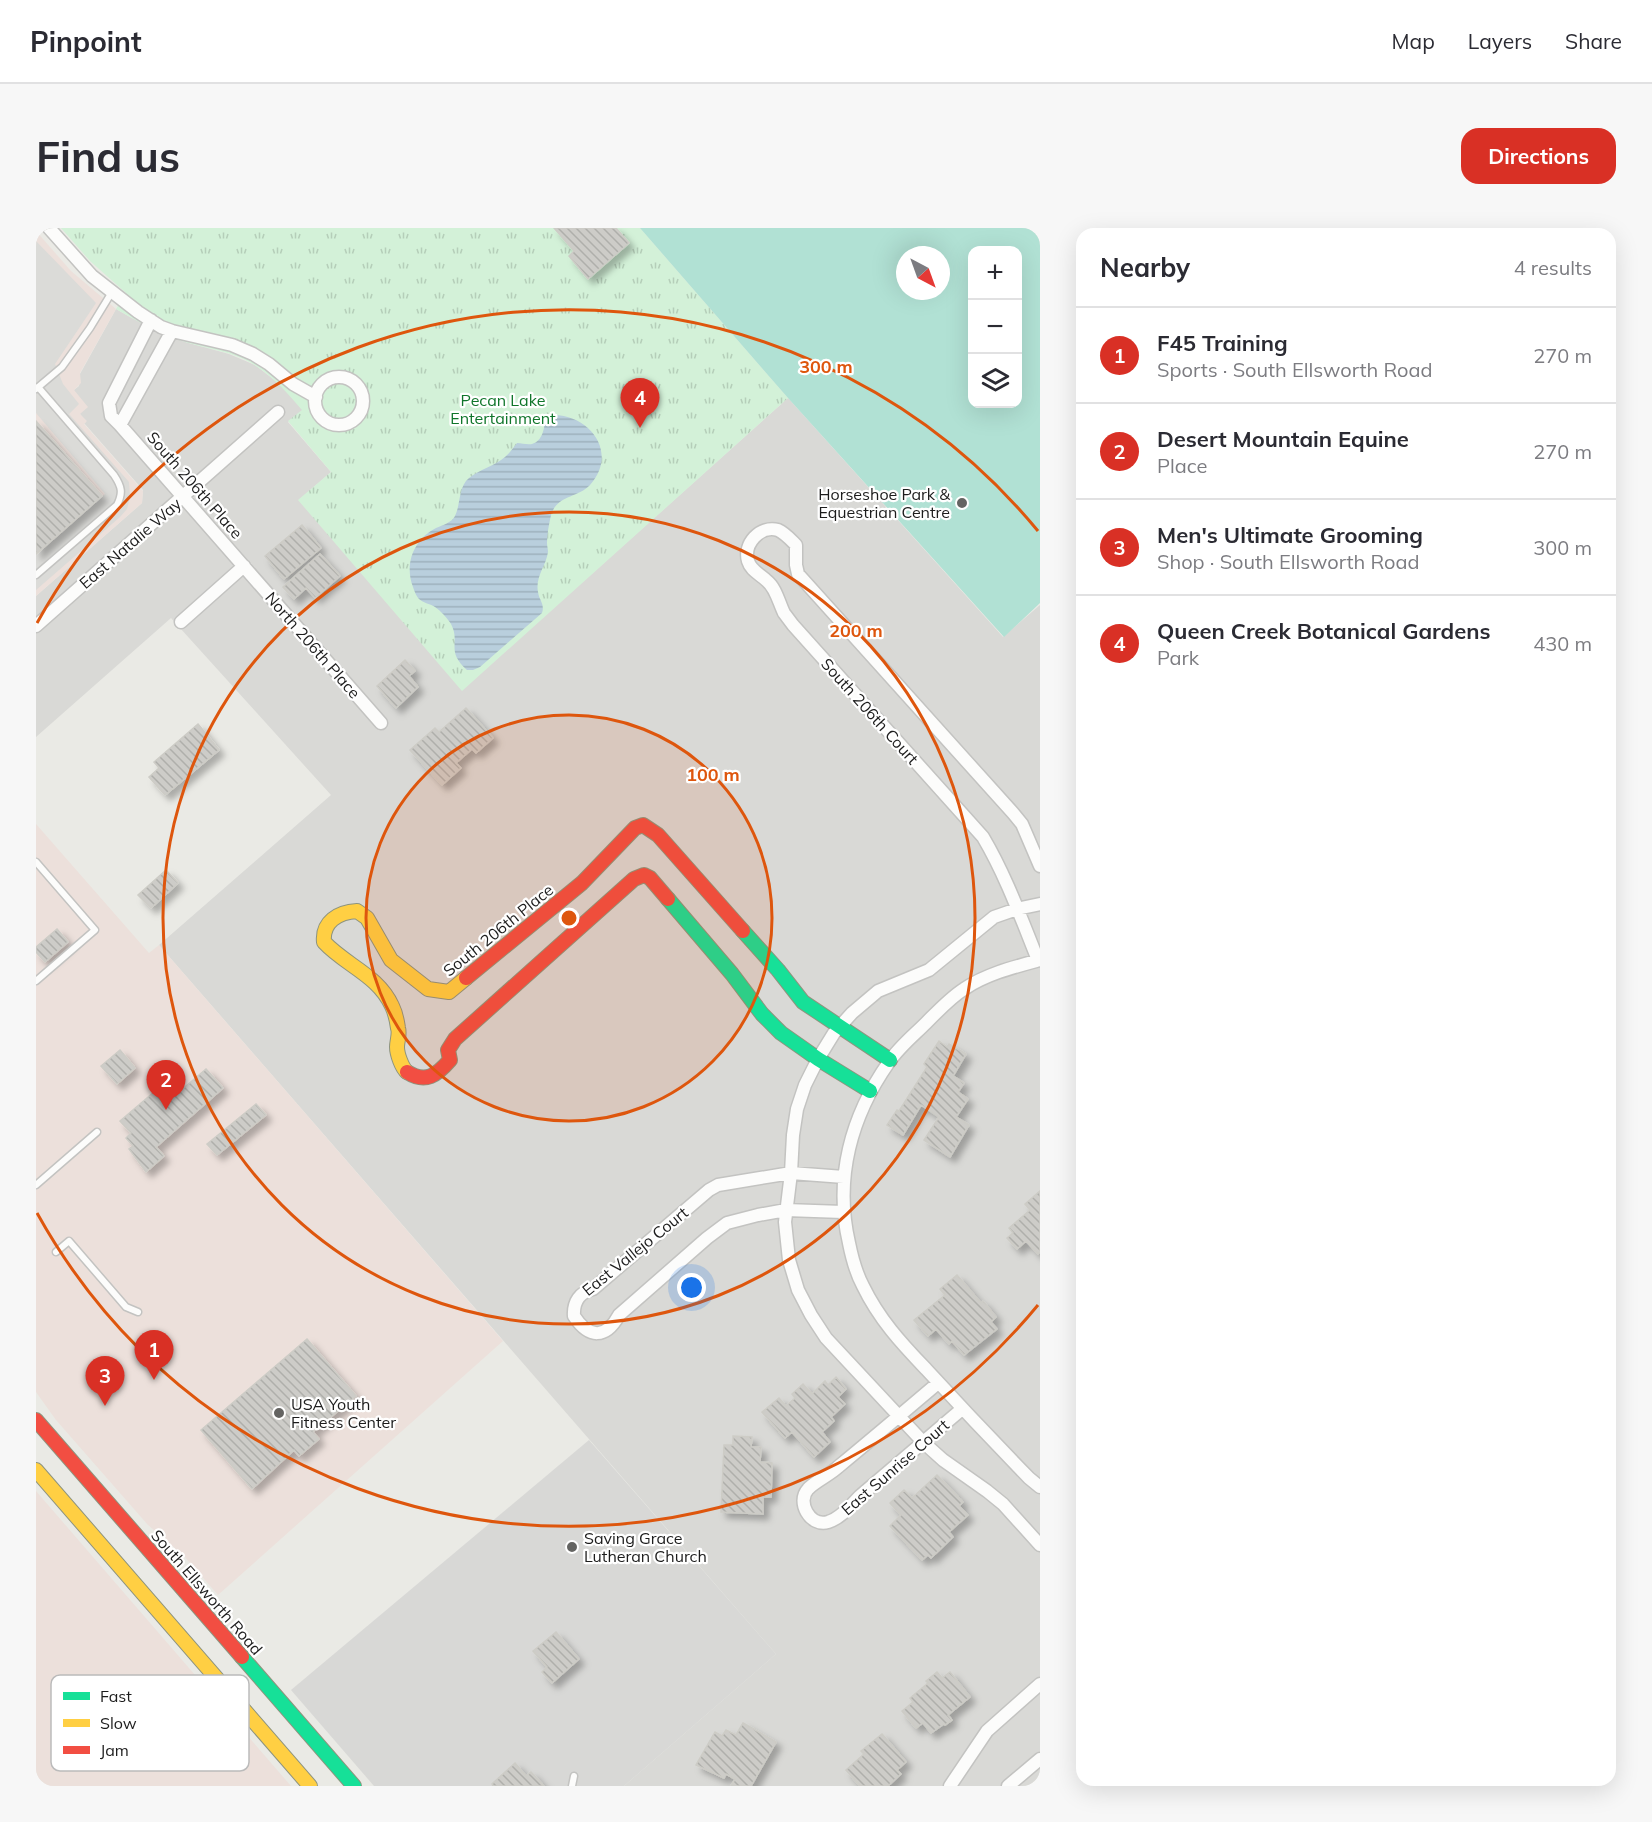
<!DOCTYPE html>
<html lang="en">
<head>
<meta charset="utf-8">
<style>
  :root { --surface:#fff; --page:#f7f7f7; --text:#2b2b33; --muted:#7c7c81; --line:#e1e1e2; --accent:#d93025 }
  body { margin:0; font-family:Mulish,sans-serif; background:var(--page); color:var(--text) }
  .controls { position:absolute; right:18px; top:18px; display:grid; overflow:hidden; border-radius:12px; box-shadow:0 6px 24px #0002 }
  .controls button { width:54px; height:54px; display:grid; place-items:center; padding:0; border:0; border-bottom:2px solid var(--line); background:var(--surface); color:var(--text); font:30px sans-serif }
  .compass { position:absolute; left:860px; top:18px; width:54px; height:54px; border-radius:50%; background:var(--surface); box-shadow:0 6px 24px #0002; rotate:139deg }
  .you { position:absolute; left:656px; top:1060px; width:21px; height:21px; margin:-15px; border:4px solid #fff; border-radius:50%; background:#1a73e8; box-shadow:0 0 0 9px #1a73e833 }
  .badge { display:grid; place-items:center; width:39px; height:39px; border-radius:50%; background:var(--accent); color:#fff; font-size:20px; font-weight:700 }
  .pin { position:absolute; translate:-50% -50px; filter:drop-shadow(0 2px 3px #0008) }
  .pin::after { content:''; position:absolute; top:32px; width:21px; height:18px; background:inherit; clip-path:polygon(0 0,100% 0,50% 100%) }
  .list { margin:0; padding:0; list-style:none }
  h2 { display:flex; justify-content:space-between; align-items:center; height:78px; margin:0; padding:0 24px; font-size:26px }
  h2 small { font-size:20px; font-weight:400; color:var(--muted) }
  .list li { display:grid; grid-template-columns:39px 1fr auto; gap:18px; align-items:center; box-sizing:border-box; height:96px; padding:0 24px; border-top:2px solid var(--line) }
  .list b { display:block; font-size:22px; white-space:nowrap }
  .list p { margin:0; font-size:20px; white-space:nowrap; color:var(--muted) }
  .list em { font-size:20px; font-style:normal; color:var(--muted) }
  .icon { flex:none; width:33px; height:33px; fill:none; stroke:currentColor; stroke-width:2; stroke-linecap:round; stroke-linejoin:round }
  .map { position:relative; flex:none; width:1004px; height:1558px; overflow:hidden; border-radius:18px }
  header { display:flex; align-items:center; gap:36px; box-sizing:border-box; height:84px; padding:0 30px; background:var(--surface); border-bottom:2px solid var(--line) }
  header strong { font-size:28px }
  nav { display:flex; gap:33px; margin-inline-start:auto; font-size:21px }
  .intro { display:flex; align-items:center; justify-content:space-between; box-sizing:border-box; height:144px; padding:0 36px }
  h1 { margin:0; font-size:42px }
  .button { padding:15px 27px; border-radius:18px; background:var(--accent); color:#fff; font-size:21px; font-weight:700 }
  main { display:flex; gap:36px; padding:0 36px }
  aside { flex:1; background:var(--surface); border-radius:18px; box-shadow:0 6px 24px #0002 }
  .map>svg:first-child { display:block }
  .residential { fill:#d9d9d6 }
  .commercial { fill:#ece0db }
  .religious { fill:#d8d8d6 }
  .park { fill:url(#park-tufts) }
  .pitch { fill:#b1e1d4; fill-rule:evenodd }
  .parking { fill:#dbdbd8 }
  .water { fill:url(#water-rules) }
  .building { fill:url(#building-back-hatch); stroke:#cdccc6; stroke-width:1.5; filter:url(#shadow) }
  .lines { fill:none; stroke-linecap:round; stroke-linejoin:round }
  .lane-casing { stroke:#c3c3c1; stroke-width:9 }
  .street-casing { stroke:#c3c3c1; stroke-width:15 }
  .fast-casing { stroke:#8e947e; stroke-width:16 }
  .slow-casing { stroke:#8e947e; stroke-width:16 }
  .jam-casing { stroke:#8e947e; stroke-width:16 }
  .lane { stroke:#fcfcfb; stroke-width:6 }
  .street { stroke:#fcfcfb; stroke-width:12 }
  .fast { stroke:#16e098; stroke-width:14 }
  .slow { stroke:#ffcf43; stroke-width:14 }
  .jam { stroke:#f24e42; stroke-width:14 }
  .ring { fill:none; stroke:#de560d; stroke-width:3 }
  .poi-dot { fill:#646462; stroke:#fff; stroke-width:2 }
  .labels { text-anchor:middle; stroke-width:4.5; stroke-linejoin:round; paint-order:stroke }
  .park-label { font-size:16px; fill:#0f752a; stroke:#fff }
  .street-label { font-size:16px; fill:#1c1c1c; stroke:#fff }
  .poi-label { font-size:16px; fill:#1c1c1c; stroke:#fff; text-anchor:start }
  .key { fill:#fff; stroke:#bbb; stroke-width:1.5 }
  .key-label { font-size:16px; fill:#1c1c1c }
  .centre { fill:#de560d; stroke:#fff; stroke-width:3 }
  .ring-label { font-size:18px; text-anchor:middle; font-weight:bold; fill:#de560d; stroke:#fff; stroke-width:4.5; stroke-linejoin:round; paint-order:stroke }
</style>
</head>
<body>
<header>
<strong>Pinpoint</strong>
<nav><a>Map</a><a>Layers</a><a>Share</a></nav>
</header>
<div class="intro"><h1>Find us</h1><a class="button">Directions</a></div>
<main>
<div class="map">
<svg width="1004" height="1558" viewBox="0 0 1004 1558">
  <defs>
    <pattern id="park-tufts" width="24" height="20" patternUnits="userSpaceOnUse" patternTransform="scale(1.5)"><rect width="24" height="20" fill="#d3f1d8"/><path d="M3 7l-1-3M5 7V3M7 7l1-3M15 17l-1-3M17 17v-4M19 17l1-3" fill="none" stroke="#b5ceb9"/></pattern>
    <pattern id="water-rules" width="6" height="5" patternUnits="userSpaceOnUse" patternTransform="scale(1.5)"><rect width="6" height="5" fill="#b9cfdd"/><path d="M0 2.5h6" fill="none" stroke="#9eb1bd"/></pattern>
    <pattern id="building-back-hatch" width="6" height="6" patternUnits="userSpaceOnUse" patternTransform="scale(1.5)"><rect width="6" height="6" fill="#cdccc8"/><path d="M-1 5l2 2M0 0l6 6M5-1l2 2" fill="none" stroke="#afafab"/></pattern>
    <filter id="shadow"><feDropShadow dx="5.5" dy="5.5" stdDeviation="3" flood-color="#0004"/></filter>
  </defs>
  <rect width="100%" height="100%" fill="#eaeae5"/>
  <path class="residential" d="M80 81 94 89 146 113 193 126 219 137 245 157 267 182 252 194 295 244 263 272 426 462 752 170 967 409 1004 377V1558H588L740 1426 123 717 295 567 135 390 0 509V368L106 275 107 262 48 195 50 194 44 186 38 162 43 158 44 146Z"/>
  <path class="commercial" d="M0 3 35 43 80 81 44 145 45 155 38 162 52 179 44 186 51 193 48 196 107 263 106 275 0 368Z
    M0 596 113 725 123 717 467 1113 182 1367 148 1328 112 1297 20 1192 0 1164Z
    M0 1263 255 1558H0Z"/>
  <path class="religious" d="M553 1212 740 1426 588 1558H338L255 1462Z"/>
  <path class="park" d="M25 0H604L752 170 426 463 262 272 295 244 252 193 266 182C252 166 239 150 220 138 198 123 170 121 146 113 123 106 101 93 80 81L90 65 54 33Z"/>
  <path class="pitch" d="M604 0H1004V375L968 409 752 170ZM936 22H981V176H936ZM869 27H905V63H869Z"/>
  <path class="parking" d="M0 13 60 75 19 136 27 156 43 176 33 186 93 254 94 269 91 281 84 289 0 362V327L69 266 0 185Z"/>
  <path class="water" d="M518 187C556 188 582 226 554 257 542 270 521 267 515 287 513 296 511 306 511 315 511 318 512 321 512 324 510 338 499 349 502 364 503 372 509 376 506 385L444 439 437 442H431C409 422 425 415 415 396 412 391 404 382 399 379 395 376 387 375 383 371 380 368 378 362 377 359 368 336 378 311 400 300 407 297 415 295 419 288 425 276 422 259 433 250 444 241 459 238 469 229 474 225 477 220 481 215 486 215 491 217 496 216 507 213 508 200 510 190Z"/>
  <path class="building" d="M518 0H580L593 15 552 51 533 28 538 23Z
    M0 193 66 268 0 326Z
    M266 297 285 320 248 351 229 328Z
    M284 326 304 348 279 370 270 360 258 371 247 359Z
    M369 432 379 443 373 448 382 459 360 480 341 458Z
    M430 480 457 510 440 525 436 521 420 535 425 540 406 557 374 522 399 500 403 504Z
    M162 496 183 522 129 567 113 549 123 540 118 534Z
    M130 642 142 655 115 680 102 667Z
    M21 701 32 714 9 734 0 724V719Z
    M903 813 911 819 913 816 930 826 917 848 928 855 922 864 932 871 920 889 933 897 914 929 888 912 903 889 885 877 867 907 851 897 861 882 863 883 891 839 888 836Z
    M84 822 99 840 81 856 65 838Z
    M170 841 187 860 120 919 128 928 110 944 93 921 97 918 90 910 95 905 84 893 125 858 136 870Z
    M220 876 230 887 181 927 171 916Z
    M1004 963V1024L1002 1026 990 1013 981 1021 971 1010 977 1005 973 1000 994 982 989 976Z
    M921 1047 945 1075 947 1073 960 1089 955 1094 961 1101 928 1127 916 1113 913 1116 900 1101 892 1108 878 1092 909 1067 904 1061Z
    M271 1111 320 1168 277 1204 283 1211 263 1228 258 1222 216 1261 165 1202Z
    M800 1149 810 1161 802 1169 809 1176 795 1189 798 1193 786 1204 794 1214 778 1229 756 1204 749 1210 726 1184 743 1170 750 1178 759 1170 756 1166 767 1156 776 1166 789 1153 792 1157Z
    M697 1208 716 1209 715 1219H725L724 1234 736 1235 735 1269H727V1286L685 1284 688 1217H697Z
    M901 1247 927 1274 923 1278 932 1287 913 1304 917 1309 895 1330 892 1327 886 1332 854 1298 865 1287 854 1275 868 1262 876 1270Z
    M520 1404 543 1431 516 1455 506 1444 511 1439 497 1423Z
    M901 1444 906 1450 914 1444 934 1469 912 1487 916 1492 909 1497 908 1496 895 1505 887 1495 880 1500 866 1483 877 1474 874 1470 892 1455 890 1453Z
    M707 1495 740 1514 715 1558H695L699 1551 690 1546 688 1550 660 1537 679 1504 686 1508 690 1502 700 1507Z
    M846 1506 870 1534 861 1542 865 1546 852 1558H824L810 1542 828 1526 825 1523Z
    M479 1535 490 1548 495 1544 508 1558H457L456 1556Z"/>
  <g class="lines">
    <g class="lane-casing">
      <path id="lane" d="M0 161 26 139 54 100 76 64
        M0 347 81 277C87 265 86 259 78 247L2 159
        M0 634 59 702 0 753
        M0 957 61 904
        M20 1024 33 1013 90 1079 102 1084
        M536 1558 538 1548"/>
    </g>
    <g class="street-casing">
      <path id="street" d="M13 0 56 48 102 84 125 99 136 103 196 117 217 126 233 136 257 156 280 169
        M115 92 73 175 75 188 84 197 345 495
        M279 173a24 24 0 1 1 48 0a24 24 0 1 1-48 0Z
        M84 197 136 103
        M145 394 208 338
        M0 398 242 184
        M1004 676 981 681 958 689 893 742 842 763 816 785 798 805 782 831 769 857 761 881 757 907 755 945 749 994 753 1032 762 1062 775 1087 790 1110 887 1214 907 1232 951 1263 967 1276 1004 1317
        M1002 732C985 690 970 648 947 609L757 397C754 393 751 389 748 385 743 375 740 360 731 353 724 346 715 343 712 333 707 316 724 297 742 302 749 305 755 312 760 317V337L762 346 977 585 986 596 1004 638
        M1004 732C978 739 950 746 928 761 914 770 902 783 890 795 878 807 863 819 853 834 815 888 798 950 813 1015 816 1030 820 1045 827 1058 843 1091 865 1115 890 1141 924 1178 958 1214 993 1250L1004 1259
        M807 984 750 982 722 987 691 995 671 1010 583 1087C570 1111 553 1111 538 1088 537 1074 544 1064 557 1061L673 962 682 957 755 945 808 949
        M902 1155C869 1183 836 1211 802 1239 795 1246 778 1254 772 1261 760 1274 774 1299 792 1294 805 1290 815 1277 824 1268L926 1181
        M914 1558 951 1503 1004 1456
        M972 1558 1004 1531"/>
    </g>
    <g class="fast-casing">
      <path id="fast" d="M632 671 696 746 726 786 745 805 782 831 834 863
        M707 703 742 742 767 774 854 832
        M206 1429 318 1558"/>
    </g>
    <g class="slow-casing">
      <path id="slow" d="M371 844C366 840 361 826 361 819 361 813 364 806 362 800 361 793 359 784 356 778 342 747 309 737 288 714 286 694 302 684 321 683L331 690 355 732 392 761 413 764 430 750
        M0 1242 274 1558"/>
    </g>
    <g class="jam-casing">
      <path id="jam" d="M430 750 546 655 599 600 607 597 622 607 707 703
        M371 844C390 856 401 847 414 832L412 822 419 811 598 651 608 647 614 650 632 671
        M0 1192 206 1429"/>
    </g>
    <use href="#lane" class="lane"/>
    <use href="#street" class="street"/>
    <use href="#fast" class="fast"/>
    <use href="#slow" class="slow"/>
    <use href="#jam" class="jam"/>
  </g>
  <circle cx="533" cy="690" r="203" fill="#de560d" fill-opacity=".12"/>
  <g class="ring">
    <circle cx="533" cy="690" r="203"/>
    <circle cx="533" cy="690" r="406"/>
    <path d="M1002 1077A608 608 0 0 1 1 985M1 395A608 608 0 0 1 1002 303"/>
  </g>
  <g class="poi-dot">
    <circle cx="926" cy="275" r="6"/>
    <circle cx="243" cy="1185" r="6"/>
    <circle cx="536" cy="1319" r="6"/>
  </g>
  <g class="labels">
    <g class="park-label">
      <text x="467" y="178">Pecan Lake<tspan x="467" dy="18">Entertainment</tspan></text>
    </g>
    <g class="street-label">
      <text transform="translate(159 257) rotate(49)" y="6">South 206th Place</text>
      <text transform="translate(94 315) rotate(-41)" y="6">East Natalie Way</text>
      <text transform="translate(277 417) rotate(49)" y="6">North 206th Place</text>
      <text transform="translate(834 483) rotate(48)" y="6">South 206th Court</text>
      <text transform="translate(462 702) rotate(-39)" y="6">South 206th Place</text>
      <text transform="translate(599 1023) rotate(-39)" y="6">East Vallejo Court</text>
      <text transform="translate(859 1239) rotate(-41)" y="6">East Sunrise Court</text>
      <text transform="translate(171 1364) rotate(49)" y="6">South Ellsworth Road</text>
    </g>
    <g class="poi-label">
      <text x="914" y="272" text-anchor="end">Horseshoe Park &amp;<tspan x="914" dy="18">Equestrian Centre</tspan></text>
      <text x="255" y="1182">USA Youth<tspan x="255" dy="18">Fitness Center</tspan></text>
      <text x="548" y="1316">Saving Grace<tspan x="548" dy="18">Lutheran Church</tspan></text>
    </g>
  </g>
  <rect x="15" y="1447" width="198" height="96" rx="9" class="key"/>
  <rect x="27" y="1464" width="27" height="8" fill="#16e098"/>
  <rect x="27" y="1491" width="27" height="8" fill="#ffcf43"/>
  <rect x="27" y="1518" width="27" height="8" fill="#f24e42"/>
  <g class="key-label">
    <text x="64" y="1474">Fast</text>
    <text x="64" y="1501">Slow</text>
    <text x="64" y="1528">Jam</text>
  </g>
  <circle cx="533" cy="690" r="9" class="centre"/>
  <g class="ring-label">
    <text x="790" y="145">300 m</text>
    <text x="820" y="409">200 m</text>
    <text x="677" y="553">100 m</text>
  </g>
</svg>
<div class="controls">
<button>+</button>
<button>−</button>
<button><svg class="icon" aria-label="layers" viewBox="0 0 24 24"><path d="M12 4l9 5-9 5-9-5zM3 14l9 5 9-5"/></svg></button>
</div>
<svg class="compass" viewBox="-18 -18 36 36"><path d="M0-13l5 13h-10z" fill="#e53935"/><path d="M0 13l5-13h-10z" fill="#7c7c81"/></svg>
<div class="you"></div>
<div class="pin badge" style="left:118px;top:1152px">1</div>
<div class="pin badge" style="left:130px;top:882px">2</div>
<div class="pin badge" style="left:69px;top:1178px">3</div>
<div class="pin badge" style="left:604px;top:200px">4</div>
</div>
<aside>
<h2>Nearby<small>4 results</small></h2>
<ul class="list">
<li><span class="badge">1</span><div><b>F45 Training</b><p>Sports · South Ellsworth Road</p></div><em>270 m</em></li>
<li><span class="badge">2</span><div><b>Desert Mountain Equine</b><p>Place</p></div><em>270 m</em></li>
<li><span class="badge">3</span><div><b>Men's Ultimate Grooming</b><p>Shop · South Ellsworth Road</p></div><em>300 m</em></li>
<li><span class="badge">4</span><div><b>Queen Creek Botanical Gardens</b><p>Park</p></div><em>430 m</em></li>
</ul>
</aside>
</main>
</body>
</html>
